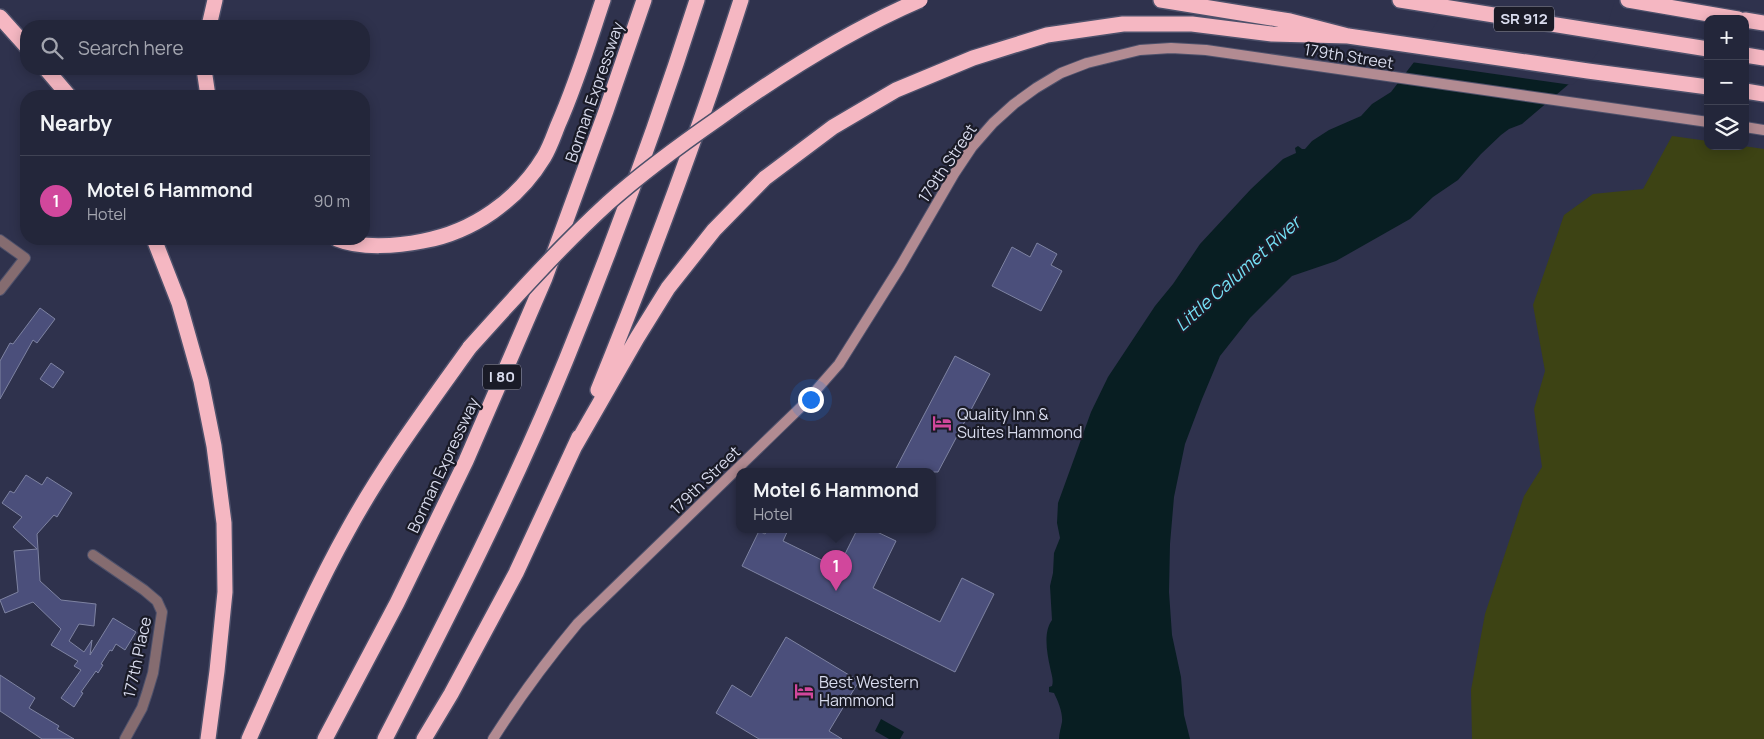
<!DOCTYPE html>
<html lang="en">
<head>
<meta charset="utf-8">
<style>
  :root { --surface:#23263a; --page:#2f3245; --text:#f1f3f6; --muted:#a3a5af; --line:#404354; --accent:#abaffb }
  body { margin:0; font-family:Manrope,sans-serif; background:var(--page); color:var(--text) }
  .controls { position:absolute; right:15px; top:15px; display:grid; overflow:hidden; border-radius:10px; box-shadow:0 2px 12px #0003 }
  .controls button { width:45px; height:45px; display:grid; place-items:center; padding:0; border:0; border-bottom:1px solid var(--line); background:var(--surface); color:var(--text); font:25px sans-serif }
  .you { position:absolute; left:810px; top:399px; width:18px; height:18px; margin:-12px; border:4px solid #fff; border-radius:50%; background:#1a73e8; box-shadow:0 0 0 8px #1a73e833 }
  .badge { display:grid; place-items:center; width:32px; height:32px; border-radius:50%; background:var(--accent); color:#fff; font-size:16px; font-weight:700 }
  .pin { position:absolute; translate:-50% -41px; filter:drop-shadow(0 1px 2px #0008) }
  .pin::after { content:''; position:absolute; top:26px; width:18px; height:15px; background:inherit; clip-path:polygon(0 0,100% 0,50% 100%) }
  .popup { position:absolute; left:736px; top:468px; width:200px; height:65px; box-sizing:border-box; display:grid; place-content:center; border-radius:10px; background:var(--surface); filter:drop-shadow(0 1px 4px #0005); font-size:16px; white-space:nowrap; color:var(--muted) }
  .popup b { font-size:19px; color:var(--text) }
  .popup::after { content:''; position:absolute; left:50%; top:100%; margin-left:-10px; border:10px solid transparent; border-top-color:var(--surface) }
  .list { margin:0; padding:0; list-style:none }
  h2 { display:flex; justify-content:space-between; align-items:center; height:65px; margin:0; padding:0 20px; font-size:21px }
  h2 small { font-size:16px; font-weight:400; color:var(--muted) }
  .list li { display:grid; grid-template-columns:32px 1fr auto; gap:15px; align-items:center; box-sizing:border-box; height:90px; padding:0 20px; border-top:1px solid var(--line) }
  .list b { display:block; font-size:19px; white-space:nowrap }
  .list p { margin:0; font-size:16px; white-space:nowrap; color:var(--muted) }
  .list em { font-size:16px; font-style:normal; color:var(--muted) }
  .icon { flex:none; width:28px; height:28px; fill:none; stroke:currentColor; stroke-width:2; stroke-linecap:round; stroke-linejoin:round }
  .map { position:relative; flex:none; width:1764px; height:739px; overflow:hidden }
  .search { position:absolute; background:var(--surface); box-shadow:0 2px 12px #0003; left:20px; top:20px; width:350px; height:55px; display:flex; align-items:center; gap:12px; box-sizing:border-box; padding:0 18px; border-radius:20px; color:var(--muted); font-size:19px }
  .panel { position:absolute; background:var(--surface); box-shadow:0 2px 12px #0003; left:20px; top:90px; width:350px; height:155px; border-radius:20px }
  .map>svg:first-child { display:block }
  .green { fill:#3d4314 }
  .water { fill:#081e22 }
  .pier { fill:#2f324d }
  .building { fill:#4b4f7b; stroke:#7e83a2 }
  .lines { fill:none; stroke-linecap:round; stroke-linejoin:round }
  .street-casing { stroke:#4d506a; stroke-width:12 }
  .secondary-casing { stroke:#4d506a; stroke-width:12 }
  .highway-casing { stroke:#4d506a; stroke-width:18 }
  .street { stroke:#856c70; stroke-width:10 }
  .secondary { stroke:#b28b92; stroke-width:10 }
  .highway { stroke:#f5b7c2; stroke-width:15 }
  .highway-bridge-casing { stroke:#4d506a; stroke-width:18; stroke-linecap:butt }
  .highway-bridge { stroke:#f5b7c2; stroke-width:15 }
  .labels { text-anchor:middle; stroke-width:4.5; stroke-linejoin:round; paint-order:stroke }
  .shield { fill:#1a1b27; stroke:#9fa1b2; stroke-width:1 }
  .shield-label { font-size:15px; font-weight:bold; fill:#d8dbed }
  .street-label { font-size:16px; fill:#d8dbed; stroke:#1a1b27 }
  .poi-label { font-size:16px; fill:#d8dbed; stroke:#1a1b27; text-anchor:start }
  .water-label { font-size:18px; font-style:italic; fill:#74dff4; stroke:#1a1b27 }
</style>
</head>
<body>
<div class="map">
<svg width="1764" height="739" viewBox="0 0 1764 739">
  <rect width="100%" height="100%" fill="#2f324d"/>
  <path class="green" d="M1672 136 1708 141V146H1743L1764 149V739H1472L1471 690 1485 614 1524 496 1542 467 1534 409 1545 371 1533 305 1564 215 1593 194 1643 189Z"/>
  <path class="water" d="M1421 53 1576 78 1522 124 1509 129 1501 135 1481 154 1458 180 1433 197 1410 219 1336 261 1292 276 1250 318 1220 356 1202 399 1185 444 1174 497 1170 544 1169 592 1172 635 1181 677 1184 715 1190 739H1059C1059 733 1061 728 1062 722 1063 713 1058 701 1054 693L1049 692V687L1052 686C1054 680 1051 673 1050 667 1047 653 1043 632 1052 620L1050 586 1053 573 1054 553 1060 538 1057 523 1058 503 1091 412 1108 377 1155 306 1173 284 1200 244 1251 189 1283 159 1296 153 1295 148 1298 146 1302 149H1305L1312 141 1329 130 1361 116 1372 104 1391 92Z
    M881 719 904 732 900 739H889L875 731Z"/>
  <path class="pier" d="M1451 0H1615L1600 49 1578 80 1572 85 1411 62Z"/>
  <path class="building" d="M1037 243 1057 254 1051 265 1062 271 1041 311 992 286 1012 247 1030 257Z
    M40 308 55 319 37 343 33 340 0 399V361L10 343 13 344Z
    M955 356 990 374 938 472H894Z
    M51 363 64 372 53 388 40 379Z
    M26 475 42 485 47 477 72 493 57 517 54 515 37 534 40 581 61 600 96 604 94 626 79 624 69 641 84 652 92 640 90 655 113 618 136 632 125 650 116 644 112 651 110 650 101 664 103 665 98 673 96 671 81 692 83 693 74 707 61 698 81 670 74 666 78 661 51 645 61 629 33 602 5 613 0 600 18 592 14 551 37 549 13 527 22 517 2 503 10 491 14 493Z
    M768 530H788L783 541 838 568 857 530H873L896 541 873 588 940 622 962 578 994 594 955 672 742 566 759 531 765 534Z
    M786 637 859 681 829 731 842 739H759L716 713 732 685 751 697Z
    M0 675 35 698 29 708 59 726 57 729 74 739H42L0 711Z"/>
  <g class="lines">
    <g class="street-casing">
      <path id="street" d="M0 240 25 258 0 290
        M93 555 144 590 157 601 162 612 153 673 147 693 142 708 125 739"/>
    </g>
    <g class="secondary-casing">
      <path id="secondary" d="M1745 127 1764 130
        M493 739C519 698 547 660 578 623L803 405 839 364 900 267 954 174 972 147 993 123 1014 104 1036 88 1061 73 1087 63 1140 50 1171 48 1206 50 1708 122"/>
    </g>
    <g class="highway-casing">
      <path id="highway" d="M1161 0 1290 21 1348 36 1588 71 1708 87
        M1400 0 1708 49
        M1628 0 1738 19
        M0 17 26 46
        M1745 20 1764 23
        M209 26 215 0
        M1745 55 1764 58
        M46 69 69 96
        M204 69 208 96
        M1745 91 1764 94
        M154 239 179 303 201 381 214 446 224 523 225 592 217 671 208 739
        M337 239C361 249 398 246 423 241 473 232 518 200 544 157 550 147 554 135 558 125 576 85 589 42 603 0
        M598 390C650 262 699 132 741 0
        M575 446 637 338 668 288 714 230 765 178 833 127 896 90 973 58 1047 35 1123 24H1192L1272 34 1348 36
        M249 739C280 670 311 596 348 530 383 466 427 407 470 347
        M325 739 397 603 466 461 545 278 606 111 644 0
        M385 739C449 615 513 490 566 360 614 242 658 122 697 0
        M424 739 451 694 516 573 579 437"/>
    </g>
    <use href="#street" class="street"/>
    <use href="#secondary" class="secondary"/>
    <use href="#highway" class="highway"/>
    <g class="highway-bridge-casing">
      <path id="highway-bridge" d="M470 347C514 298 559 248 608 203 643 172 680 145 719 118 783 72 848 31 920 0"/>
    </g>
    <use href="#highway-bridge" class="highway-bridge"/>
  </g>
  <defs>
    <g id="hotel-bare" transform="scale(1.5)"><path d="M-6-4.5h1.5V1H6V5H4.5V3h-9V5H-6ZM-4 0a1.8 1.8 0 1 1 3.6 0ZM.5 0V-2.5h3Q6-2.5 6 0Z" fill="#d1479c" stroke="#1a1b27" stroke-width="2.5" paint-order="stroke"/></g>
  </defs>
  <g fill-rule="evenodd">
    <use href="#hotel-bare" x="942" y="423"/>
    <use href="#hotel-bare" x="804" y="691"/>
  </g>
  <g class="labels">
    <g class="shield">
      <rect x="1494" y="6.5" width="60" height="25" rx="4"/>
      <rect x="483" y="364.5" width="38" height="25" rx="4"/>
    </g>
    <g class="shield-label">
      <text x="1524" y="24">SR 912</text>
      <text x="502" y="382">I 80</text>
    </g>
    <g class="street-label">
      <text transform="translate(1349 56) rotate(9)" y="6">179th Street</text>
      <text transform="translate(594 92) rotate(-71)" y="6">Borman Expressway</text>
      <text transform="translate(947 163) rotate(-56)" y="6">179th Street</text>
      <text transform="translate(443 465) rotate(-65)" y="6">Borman Expressway</text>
      <text transform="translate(705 480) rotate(-44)" y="6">179th Street</text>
      <text transform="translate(137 657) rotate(-78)" y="6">177th Place</text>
    </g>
    <g class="poi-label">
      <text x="957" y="420">Quality Inn &amp;<tspan x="957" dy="18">Suites Hammond</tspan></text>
      <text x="819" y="688">Best Western<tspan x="819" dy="18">Hammond</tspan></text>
    </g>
    <g class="water-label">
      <text transform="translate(1238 274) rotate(-42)" y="6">Little Calumet River</text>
    </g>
  </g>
</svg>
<div class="controls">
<button>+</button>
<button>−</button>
<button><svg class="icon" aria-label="layers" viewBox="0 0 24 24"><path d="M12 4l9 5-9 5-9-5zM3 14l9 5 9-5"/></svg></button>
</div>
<div class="you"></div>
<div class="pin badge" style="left:836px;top:591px;background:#d1479c">1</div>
<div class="popup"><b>Motel 6 Hammond</b>Hotel</div>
<div class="search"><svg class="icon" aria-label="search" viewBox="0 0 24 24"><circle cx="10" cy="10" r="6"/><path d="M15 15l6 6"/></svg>Search here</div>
<section class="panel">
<h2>Nearby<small></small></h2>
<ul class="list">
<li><span class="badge" style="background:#d1479c">1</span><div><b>Motel 6 Hammond</b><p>Hotel</p></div><em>90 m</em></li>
</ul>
</section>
</div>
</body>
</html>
